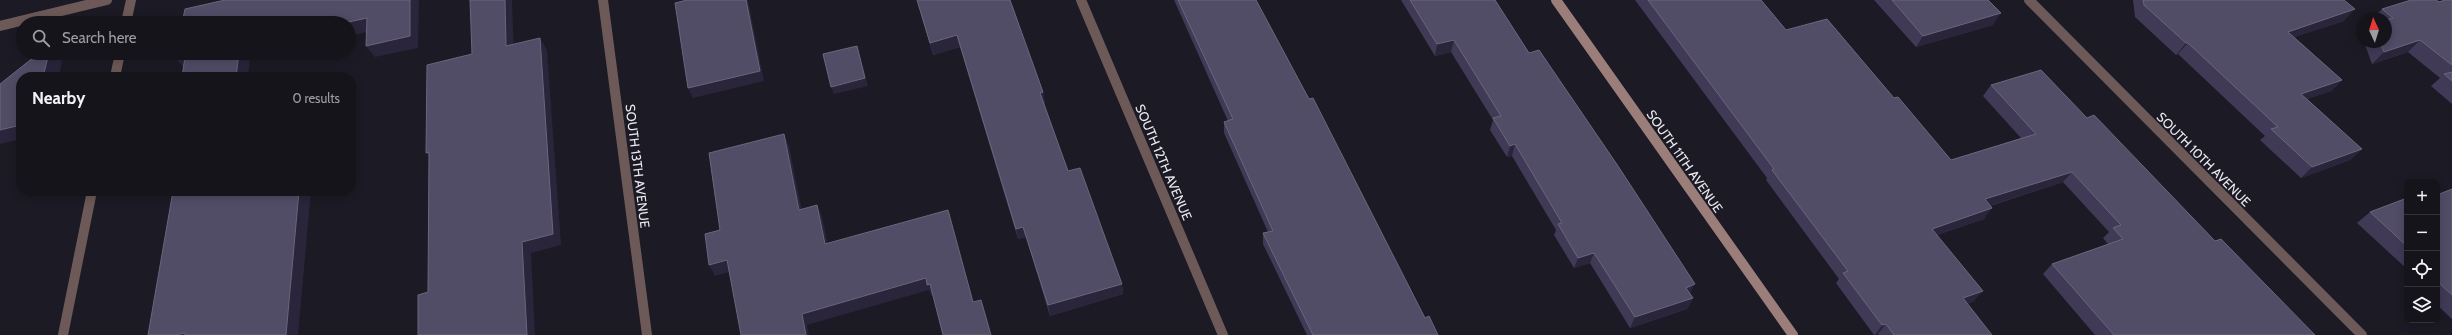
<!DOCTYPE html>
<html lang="en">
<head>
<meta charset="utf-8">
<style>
  :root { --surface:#15141b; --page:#1e1d24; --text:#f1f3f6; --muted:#9d9ea3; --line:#34333a }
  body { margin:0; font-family:Cabin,sans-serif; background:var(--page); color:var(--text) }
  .controls { position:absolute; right:12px; bottom:12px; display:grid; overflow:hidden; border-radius:8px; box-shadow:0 2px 10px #0003 }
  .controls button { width:36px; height:36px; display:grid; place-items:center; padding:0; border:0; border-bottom:1px solid var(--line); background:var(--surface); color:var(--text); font:20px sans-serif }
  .compass { position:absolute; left:2356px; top:12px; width:36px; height:36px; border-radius:50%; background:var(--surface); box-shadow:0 2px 10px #0003; rotate:356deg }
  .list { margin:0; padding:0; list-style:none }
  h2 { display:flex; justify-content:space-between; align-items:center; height:52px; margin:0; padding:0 16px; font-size:17px }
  h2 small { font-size:13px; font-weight:400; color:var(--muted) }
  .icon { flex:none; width:22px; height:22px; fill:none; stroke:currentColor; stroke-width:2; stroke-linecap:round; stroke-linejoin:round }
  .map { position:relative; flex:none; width:2452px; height:335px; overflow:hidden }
  .search { position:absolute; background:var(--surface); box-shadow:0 2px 10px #0003; left:16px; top:16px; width:340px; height:44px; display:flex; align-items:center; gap:10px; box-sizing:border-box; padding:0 14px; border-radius:22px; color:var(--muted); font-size:15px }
  .panel { position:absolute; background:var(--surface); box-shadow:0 2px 10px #0003; left:16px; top:72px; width:340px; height:124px; border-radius:16px }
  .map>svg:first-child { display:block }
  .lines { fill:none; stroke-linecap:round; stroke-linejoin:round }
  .street { stroke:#6d5a58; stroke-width:10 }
  .secondary { stroke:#9b7e7a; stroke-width:10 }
  .wall { fill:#403a57 }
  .shaded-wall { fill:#2a253b }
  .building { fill:#524d67; stroke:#6a667d }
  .labels { text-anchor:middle; stroke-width:3; stroke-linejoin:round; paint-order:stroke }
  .street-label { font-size:13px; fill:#ebeaf1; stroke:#1c1a24 }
</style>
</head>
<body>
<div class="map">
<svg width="2452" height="335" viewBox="0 0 2452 335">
  <rect width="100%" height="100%" fill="#1c1a24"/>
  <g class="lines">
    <path class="street" d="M603 0 647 335
      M1081 0 1223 335
      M2029 0 2362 335
      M126 23 131 0
      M0 26 107 0
      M115 77 120 53
      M63 335 92 191"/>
    <path class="secondary" d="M1556 0 1793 335"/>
  </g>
  <path class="wall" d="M917 0H1010L1043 92 1045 104H1044L1068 171 1122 284 1123 294 1050 316 1026 237 1018 239 960 47 933 55Z
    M1174 0H1256L1425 318 1438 335H1307L1263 244V233L1268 232 1224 133V122L1228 121Z
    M1401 0H1495L1529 53 1693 298 1687 309 1630 328 1590 263 1574 268 1554 235 1556 230 1512 156 1507 157 1490 130 1493 120 1451 52 1435 56Z
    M1635 0H1761L1786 30 1894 98 1951 160 2021 138 1983 96 1991 85 2087 118 2215 241 2315 335H2095L2043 274 2052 264 2108 244 2103 238 2109 232 2063 182 1990 206 1984 219 1937 235 1974 301 1967 304 1992 335H1879L1878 334 1874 335 1836 283 1839 279 1766 180 1767 178Z
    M1874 0H1988L1993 25 1916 47Z
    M2133 0H2344V21L2294 37 2342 80 2331 91 2307 99 2362 149 2350 160 2301 178 2260 140 2265 136 2178 54 2176 55 2135 17Z
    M2452 0V104L2431 86 2440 78 2408 52 2372 64 2364 42H2386V18H2373L2382 9Z
    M2452 189V319L2437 305V195Z
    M2407 198V269L2357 223 2370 212Z"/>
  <path class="shaded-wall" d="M410 0H419L418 48 375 57 366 46Z
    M505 0H512L514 58 506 46Z
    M746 0H748L764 81 693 98 688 88Z
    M2355 9 2344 21 2277 43 2288 32Z
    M2001 13 1993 25 1916 47 1923 36Z
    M367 18 376 30 349 36V23H344Z
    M957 35 960 47 933 55 930 43Z
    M540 38 547 50 561 245 531 253 535 335H527L522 242Z
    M1454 40 1451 52 1435 56 1437 44Z
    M2420 40 2408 52 2372 64 2384 52Z
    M2186 43H2188L2178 54 2176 55Z
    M857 46 868 86 834 94 831 87Z
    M49 53H61L63 55 59 77H43Z
    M239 53H272L250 58 248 77H236Z
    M185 57 187 71 176 59Z
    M2342 80 2331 91 2290 105 2301 94Z
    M1043 92 1045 104 1042 105 1040 93Z
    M21 125V139L0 144V130Z
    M784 134 789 146 804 221 799 210Z
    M1515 144 1512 156 1507 157 1510 146Z
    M2362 149 2350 160 2301 178 2312 167Z
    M429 152 434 164 426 153Z
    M2072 172 2063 182 1976 210 1985 199Z
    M299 191H311L298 335H286Z
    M817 205 822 216 830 255 825 244Z
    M1992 208 1984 219 1924 239 1932 229Z
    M1023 227 1026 237 1018 239 1016 229Z
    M1594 253 1590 263 1574 268 1578 258Z
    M727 260 733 271 715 276 709 265Z
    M926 278 930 284 934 295 931 296 929 290 807 325 809 335H806L802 314Z
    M1122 284 1123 294 1050 316 1048 305Z
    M1695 284 1689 295 1686 288Z
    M1983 291 1974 301 1955 308 1963 298Z
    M1693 298 1687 309 1630 328 1635 317Z
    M1886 324 1878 334 1875 335 1882 325Z
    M185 333 188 335H176Z"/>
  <path class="building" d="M225 0H410V36L366 46 367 18 344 23H182L185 9Z
    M470 0H505L506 46 540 38 553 234 522 242 527 335H418V295L428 292 429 152 426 153 427 65 472 54Z
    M687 0H746L760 71 688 88 675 3Z
    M917 0H1010L1043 92 1040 93 1068 171 1080 168 1122 284 1048 305 1023 227 1016 229 957 35 930 43Z
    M1178 0H1256L1309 99 1313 98 1425 318 1429 316 1438 335H1313L1263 233 1273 231 1224 122 1233 119Z
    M1410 0H1495L1529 53 1539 50 1618 166 1695 284 1686 288 1693 298 1635 317 1594 253 1578 258 1558 224 1562 223 1515 144 1510 146 1493 118 1501 116 1454 40 1437 44Z
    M1648 0H1761L1786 30 1827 19 1894 98 1898 97 1951 160 2036 134 1991 85 2041 70 2087 118 2094 115 2215 241 2221 239 2315 335H2114L2052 264 2123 239 2113 228 2121 225 2072 172 1985 199 1992 208 1932 229 1983 291 1963 298 1992 335H1894L1886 324 1882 325 1843 273 1848 271 1772 170 1774 169Z
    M1892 0H1988L2001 13 1923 36Z
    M2143 0H2344L2355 9 2288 32 2342 80 2301 94 2362 149 2312 167 2271 129 2278 127 2188 43H2186L2144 5Z
    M2411 0H2436L2439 2 2445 0H2452V65L2420 40 2384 52 2380 42H2386V20L2393 18 2382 9Z
    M857 46 865 78 831 87 823 54Z
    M39 53H49L43 77H21V125L0 130V84Z
    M177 53H239L236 77H182L185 57 176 59Z
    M2452 72V81L2444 74Z
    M784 134 799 210 817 205 825 244 948 210 973 302 981 300 991 335H943L930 284 927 285 926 278 802 314 806 335H741L727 260 709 265 705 234 720 230 709 153Z
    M2452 189V295L2437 281V195Z
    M173 191H299L286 335H185V333L176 335H148Z
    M2407 198V246L2370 212Z"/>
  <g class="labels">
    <g class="street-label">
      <text transform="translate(2204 159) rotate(45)" y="5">SOUTH 10TH AVENUE</text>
      <text transform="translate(1685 161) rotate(55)" y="5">SOUTH 11TH AVENUE</text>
      <text transform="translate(1164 162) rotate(67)" y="5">SOUTH 12TH AVENUE</text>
      <text transform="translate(638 166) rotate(83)" y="5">SOUTH 13TH AVENUE</text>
    </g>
  </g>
</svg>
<div class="controls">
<button>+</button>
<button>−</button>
<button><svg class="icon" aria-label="locate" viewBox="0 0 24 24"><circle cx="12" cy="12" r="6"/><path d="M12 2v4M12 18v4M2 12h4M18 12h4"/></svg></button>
<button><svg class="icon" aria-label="layers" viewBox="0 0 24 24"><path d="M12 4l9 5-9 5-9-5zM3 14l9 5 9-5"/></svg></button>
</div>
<svg class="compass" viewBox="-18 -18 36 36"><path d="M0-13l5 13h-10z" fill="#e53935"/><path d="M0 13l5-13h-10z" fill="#9d9ea3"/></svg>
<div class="search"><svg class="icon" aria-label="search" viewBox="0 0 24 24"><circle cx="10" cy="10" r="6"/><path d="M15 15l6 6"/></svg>Search here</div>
<section class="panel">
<h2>Nearby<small>0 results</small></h2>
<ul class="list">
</ul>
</section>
</div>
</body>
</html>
